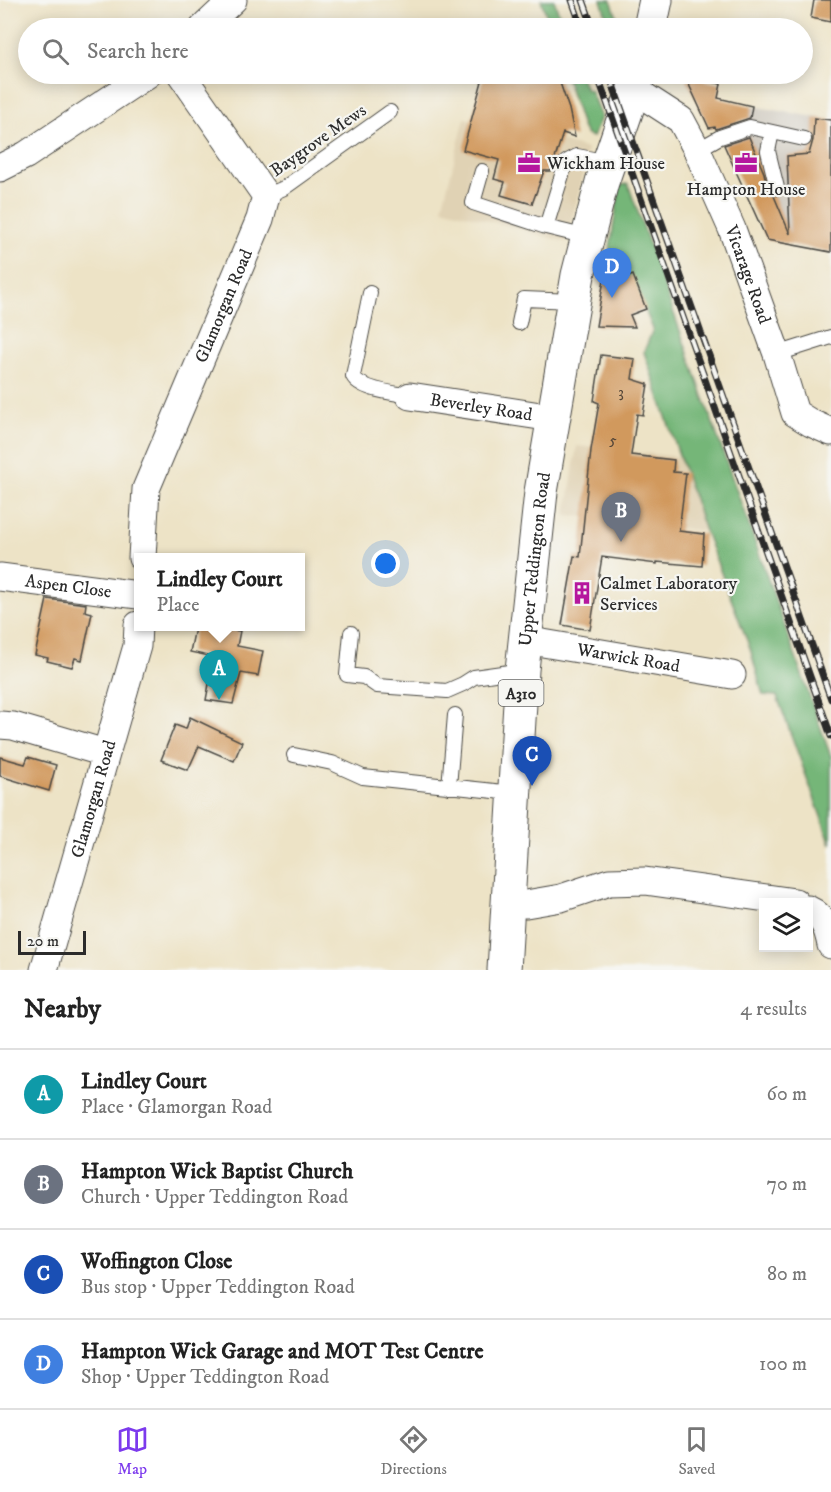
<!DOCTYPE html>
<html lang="en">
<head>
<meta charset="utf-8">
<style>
  :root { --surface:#fff; --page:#f2f2f2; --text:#222; --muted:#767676; --line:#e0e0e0; --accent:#7c3aed }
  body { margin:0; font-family:"IM FELL DW Pica",serif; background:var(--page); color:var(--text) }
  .controls { position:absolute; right:18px; bottom:18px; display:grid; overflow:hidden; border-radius:0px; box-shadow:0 3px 15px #0003 }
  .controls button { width:54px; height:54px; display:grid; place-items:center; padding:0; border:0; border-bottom:2px solid var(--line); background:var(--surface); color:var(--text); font:30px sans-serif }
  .scale { position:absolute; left:18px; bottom:15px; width:68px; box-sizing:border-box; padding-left:6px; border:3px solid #2b2b2b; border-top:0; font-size:16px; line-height:21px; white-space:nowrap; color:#2b2b2b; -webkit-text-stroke:4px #f6f6f2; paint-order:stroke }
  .you { position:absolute; left:386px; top:564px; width:21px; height:21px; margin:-15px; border:4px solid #fff; border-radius:50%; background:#1a73e8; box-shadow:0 0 0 9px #1a73e833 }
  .badge { display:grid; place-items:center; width:39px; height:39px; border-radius:50%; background:var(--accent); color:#fff; font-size:20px; font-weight:700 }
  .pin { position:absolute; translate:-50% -50px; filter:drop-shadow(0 2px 3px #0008) }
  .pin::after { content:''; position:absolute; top:32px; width:21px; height:18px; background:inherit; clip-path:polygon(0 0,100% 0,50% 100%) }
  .popup { position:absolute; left:134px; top:553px; width:171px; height:78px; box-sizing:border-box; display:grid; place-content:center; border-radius:0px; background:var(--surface); filter:drop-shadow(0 2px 4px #0005); font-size:20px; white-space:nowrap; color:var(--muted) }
  .popup b { font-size:22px; color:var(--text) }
  .popup::after { content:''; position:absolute; left:50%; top:100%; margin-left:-12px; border:12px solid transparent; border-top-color:var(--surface) }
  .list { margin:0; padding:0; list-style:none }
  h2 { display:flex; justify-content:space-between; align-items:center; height:78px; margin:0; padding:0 24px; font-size:26px }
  h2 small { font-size:20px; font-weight:400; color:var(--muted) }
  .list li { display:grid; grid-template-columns:39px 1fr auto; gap:18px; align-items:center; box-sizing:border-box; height:90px; padding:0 24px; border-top:2px solid var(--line) }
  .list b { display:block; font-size:22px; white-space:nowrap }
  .list p { margin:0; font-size:20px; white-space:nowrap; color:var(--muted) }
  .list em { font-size:20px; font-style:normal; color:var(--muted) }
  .icon { flex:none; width:33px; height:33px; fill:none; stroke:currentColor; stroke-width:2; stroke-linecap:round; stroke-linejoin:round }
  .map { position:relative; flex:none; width:831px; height:970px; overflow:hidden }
  .search { position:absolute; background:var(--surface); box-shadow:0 3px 15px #0003; left:18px; right:18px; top:18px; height:66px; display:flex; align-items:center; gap:15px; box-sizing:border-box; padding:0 21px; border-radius:33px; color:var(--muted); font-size:22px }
  .sheet { height:438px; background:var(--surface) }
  nav { display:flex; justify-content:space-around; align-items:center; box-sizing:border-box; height:84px; border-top:2px solid var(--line); background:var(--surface); font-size:16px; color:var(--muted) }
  nav a { display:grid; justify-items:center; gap:3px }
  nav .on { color:var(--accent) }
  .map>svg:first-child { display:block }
  .built { fill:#e0d2b4 }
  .industrial { fill:#c9c3b8 }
  .forest { fill:#75b678; stroke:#507052; stroke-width:1.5 }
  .building { fill:#d1995d }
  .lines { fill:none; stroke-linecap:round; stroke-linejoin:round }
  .service-casing { stroke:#484742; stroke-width:16 }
  .minor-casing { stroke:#484742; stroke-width:29 }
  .primary-casing { stroke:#484742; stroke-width:35 }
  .service { stroke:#fff; stroke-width:14 }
  .minor { stroke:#fff; stroke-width:27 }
  .primary { stroke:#fff; stroke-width:33 }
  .rail-casing { stroke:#2b2b2b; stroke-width:7 }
  .rail { stroke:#f6f6f2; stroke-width:4.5; stroke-dasharray:14; stroke-linecap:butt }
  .labels { text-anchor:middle; stroke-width:4.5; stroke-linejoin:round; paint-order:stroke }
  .number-label { font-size:15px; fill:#544638 }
  .shield { fill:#f6f6f2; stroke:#686867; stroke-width:1.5 }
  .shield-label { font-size:16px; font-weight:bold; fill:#2b2b2b }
  .street-label { font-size:18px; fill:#2b2b2b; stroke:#f6f6f2 }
  .poi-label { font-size:18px; fill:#2b2b2b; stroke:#f6f6f2; text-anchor:start }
</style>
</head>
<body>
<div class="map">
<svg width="831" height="970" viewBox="0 0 831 970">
  <rect width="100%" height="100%" fill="#f6f6f2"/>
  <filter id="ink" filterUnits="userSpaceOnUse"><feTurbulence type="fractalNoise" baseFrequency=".0167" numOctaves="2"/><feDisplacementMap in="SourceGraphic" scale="12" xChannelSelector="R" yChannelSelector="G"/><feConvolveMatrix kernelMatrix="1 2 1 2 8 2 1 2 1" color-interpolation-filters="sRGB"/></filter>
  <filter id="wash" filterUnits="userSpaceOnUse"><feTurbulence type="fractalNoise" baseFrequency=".008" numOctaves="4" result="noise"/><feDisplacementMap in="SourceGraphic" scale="24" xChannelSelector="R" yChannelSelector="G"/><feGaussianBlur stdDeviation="1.35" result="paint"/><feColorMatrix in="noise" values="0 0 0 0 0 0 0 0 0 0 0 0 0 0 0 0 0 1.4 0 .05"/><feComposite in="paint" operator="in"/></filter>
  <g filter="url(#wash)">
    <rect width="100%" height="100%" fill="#ede3c6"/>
    <path class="built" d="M465 118 496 127 499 121 587 149 585 169 566 242 442 208Z
      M577 446 680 457 705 531 566 515Z"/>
    <path class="industrial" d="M752 106 831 120V252L767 240 716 127 748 123Z"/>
    <path class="forest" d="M541 0H554L564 28H551Z
      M601 0H611L621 28H610Z
      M565 74H580L586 90H590L601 117 593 137 587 135 583 129Z
      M628 184 831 757V844L777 696 763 695 750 648 705 531 644 352 653 329 633 281 621 277 609 254 620 185Z"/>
    <g id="blocks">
      <path class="building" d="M814 0H831V22L811 18Z
        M484 74H557L569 109 575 137 563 133 551 171H544L532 204 501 195 505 182 494 179 499 160 463 150Z
        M685 76 721 84 718 98 752 106 750 118 716 129 715 127 709 128Z
        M814 118 831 120V252L767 240 724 145 749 137 764 173 768 191 774 196 790 234 787 156 809 154 813 140Z
        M607 262 616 282 633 275 646 309 630 315 635 327 596 326Z
        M601 355 635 359 632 379 648 384 643 415 637 414 631 455 674 460 673 472 686 473 679 531 704 534 702 566 657 562V564L602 557 590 630 562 625 574 556 580 557 591 450 599 403 594 401Z
        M47 599 86 604 85 611 92 613 82 660 75 658 72 667 47 661 48 658 35 655Z
        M207 627 240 631 237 646 263 651 258 676 241 673 233 704 206 700 214 657 190 652 195 628 206 630Z
        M190 717 242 742 234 761 199 746 188 770 161 760 175 725 186 729Z
        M0 757 25 764 28 757 56 765 49 791 0 776Z"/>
    </g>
  </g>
  <g filter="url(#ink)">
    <use href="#blocks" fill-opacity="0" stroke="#484742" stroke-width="1.5"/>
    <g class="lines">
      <g class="service-casing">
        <path id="service" d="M772 132 768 151 777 188
          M697 150 720 137 750 127 804 139
          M482 171 473 203 546 227 566 162 577 156 609 162
          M266 196 284 188 390 112
          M546 227 587 237
          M370 293 353 376C360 390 395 393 410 396
          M519 323 524 299 573 301
          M777 354 831 337
          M351 633 347 675 364 677 377 686 447 691 463 684 474 677 522 670
          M294 755 332 763 363 777 513 793
          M449 787 455 715"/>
      </g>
      <g class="minor-casing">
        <g id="minor">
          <path d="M203 28 233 0"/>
          <path id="s1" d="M633 93 647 98 681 120 697 150 732 229 777 354 795 413 811 423 831 432"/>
          <path d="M0 168 26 155 148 74"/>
          <path id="s2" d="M410 396 553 418"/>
          <path id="s3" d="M142 558 146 489 260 219 266 196 181 74"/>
          <path id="s4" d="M0 577 138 595"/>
          <path id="s5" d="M525 640 732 675"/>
          <path d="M0 725 13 726 105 753"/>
          <path d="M508 903 526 904 561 898 609 882 645 881 795 902"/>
          <path d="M808 909C824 916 828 930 831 945"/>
          <path id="s6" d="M44 970 137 646 138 625"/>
        </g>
      </g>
      <g class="primary-casing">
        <g id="primary">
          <path d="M650 28 656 0"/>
          <path id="s7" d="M504 970 522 670 541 492 578 275 602 182 639 74"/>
        </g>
      </g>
      <use href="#service" class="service"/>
      <use href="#minor" class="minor"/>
      <use href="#primary" class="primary"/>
      <g class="rail-casing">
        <path id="rail" d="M572 0 582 28
          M583 0 593 28
          M597 74 831 736
          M609 74 831 699"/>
      </g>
      <use href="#rail" class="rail"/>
    </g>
  </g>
  <defs>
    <g id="office-bare" transform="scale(1.8)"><path d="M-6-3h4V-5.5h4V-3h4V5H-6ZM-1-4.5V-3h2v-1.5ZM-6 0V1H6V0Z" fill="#b5179e" stroke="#f6f6f2" stroke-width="2.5" paint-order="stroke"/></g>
    <g id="building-bare" transform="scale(1.8)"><path d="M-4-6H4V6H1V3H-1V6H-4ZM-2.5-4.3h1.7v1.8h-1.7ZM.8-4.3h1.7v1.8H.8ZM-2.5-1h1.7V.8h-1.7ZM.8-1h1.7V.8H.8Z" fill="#b5179e" stroke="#f6f6f2" stroke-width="2.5" paint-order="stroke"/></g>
  </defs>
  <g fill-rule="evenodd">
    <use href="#office-bare" x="529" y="163"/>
    <use href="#office-bare" x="746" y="163"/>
    <use href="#building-bare" x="582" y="593"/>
  </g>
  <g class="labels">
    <g class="number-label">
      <text x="621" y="397">3</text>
      <text x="613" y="445">5</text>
    </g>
    <rect class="shield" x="498.5" y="680" width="45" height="26" rx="4.5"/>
    <g class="shield-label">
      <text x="521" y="699">A310</text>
    </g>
    <g class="street-label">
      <text transform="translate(318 140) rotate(-35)" y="6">Baygrove Mews</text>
      <text dy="6" stroke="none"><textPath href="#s1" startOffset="224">Vicarage Road</textPath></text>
      <text dy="6" stroke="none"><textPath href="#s3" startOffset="268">Glamorgan Road</textPath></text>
      <text dy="6" stroke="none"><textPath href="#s2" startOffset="72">Beverley Road</textPath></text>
      <text dy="6" stroke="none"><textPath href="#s7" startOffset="412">Upper Teddington Road</textPath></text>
      <text dy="6" stroke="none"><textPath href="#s4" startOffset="69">Aspen Close</textPath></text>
      <text dy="6" stroke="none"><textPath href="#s5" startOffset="105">Warwick Road</textPath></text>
      <text dy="6" stroke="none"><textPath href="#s6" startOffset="178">Glamorgan Road</textPath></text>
    </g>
    <g class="poi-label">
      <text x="547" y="169">Wickham House</text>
      <text x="746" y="195" text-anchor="middle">Hampton House</text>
      <text x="600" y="589">Calmet Laboratory<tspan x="600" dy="21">Services</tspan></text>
    </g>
  </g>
</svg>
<div class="controls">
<button><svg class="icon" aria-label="layers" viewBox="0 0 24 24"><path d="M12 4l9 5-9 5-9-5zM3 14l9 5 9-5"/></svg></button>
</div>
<div class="scale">20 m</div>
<div class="you"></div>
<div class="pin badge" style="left:219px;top:700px;background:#0f9aa8">A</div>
<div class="popup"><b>Lindley Court</b>Place</div>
<div class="pin badge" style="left:621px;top:542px;background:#6b7280">B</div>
<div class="pin badge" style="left:532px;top:786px;background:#1a4fb4">C</div>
<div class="pin badge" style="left:612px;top:298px;background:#3f7fe0">D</div>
<div class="search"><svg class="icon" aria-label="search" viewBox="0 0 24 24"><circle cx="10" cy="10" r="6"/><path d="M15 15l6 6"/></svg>Search here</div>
</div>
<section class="sheet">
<h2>Nearby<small>4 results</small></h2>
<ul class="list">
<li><span class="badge" style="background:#0f9aa8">A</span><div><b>Lindley Court</b><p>Place · Glamorgan Road</p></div><em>60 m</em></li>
<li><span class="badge" style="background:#6b7280">B</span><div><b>Hampton Wick Baptist Church</b><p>Church · Upper Teddington Road</p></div><em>70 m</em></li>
<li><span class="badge" style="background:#1a4fb4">C</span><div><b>Woffington Close</b><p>Bus stop · Upper Teddington Road</p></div><em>80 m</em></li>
<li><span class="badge" style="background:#3f7fe0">D</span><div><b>Hampton Wick Garage and MOT Test Centre</b><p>Shop · Upper Teddington Road</p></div><em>100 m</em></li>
</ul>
</section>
<nav>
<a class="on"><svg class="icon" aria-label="map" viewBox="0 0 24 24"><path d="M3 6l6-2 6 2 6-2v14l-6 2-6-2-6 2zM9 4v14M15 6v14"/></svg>Map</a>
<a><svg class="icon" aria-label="directions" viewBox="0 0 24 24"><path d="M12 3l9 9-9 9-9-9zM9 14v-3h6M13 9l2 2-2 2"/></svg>Directions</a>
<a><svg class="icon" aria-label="saved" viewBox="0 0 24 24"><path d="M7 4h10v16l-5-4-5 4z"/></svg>Saved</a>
</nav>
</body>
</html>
